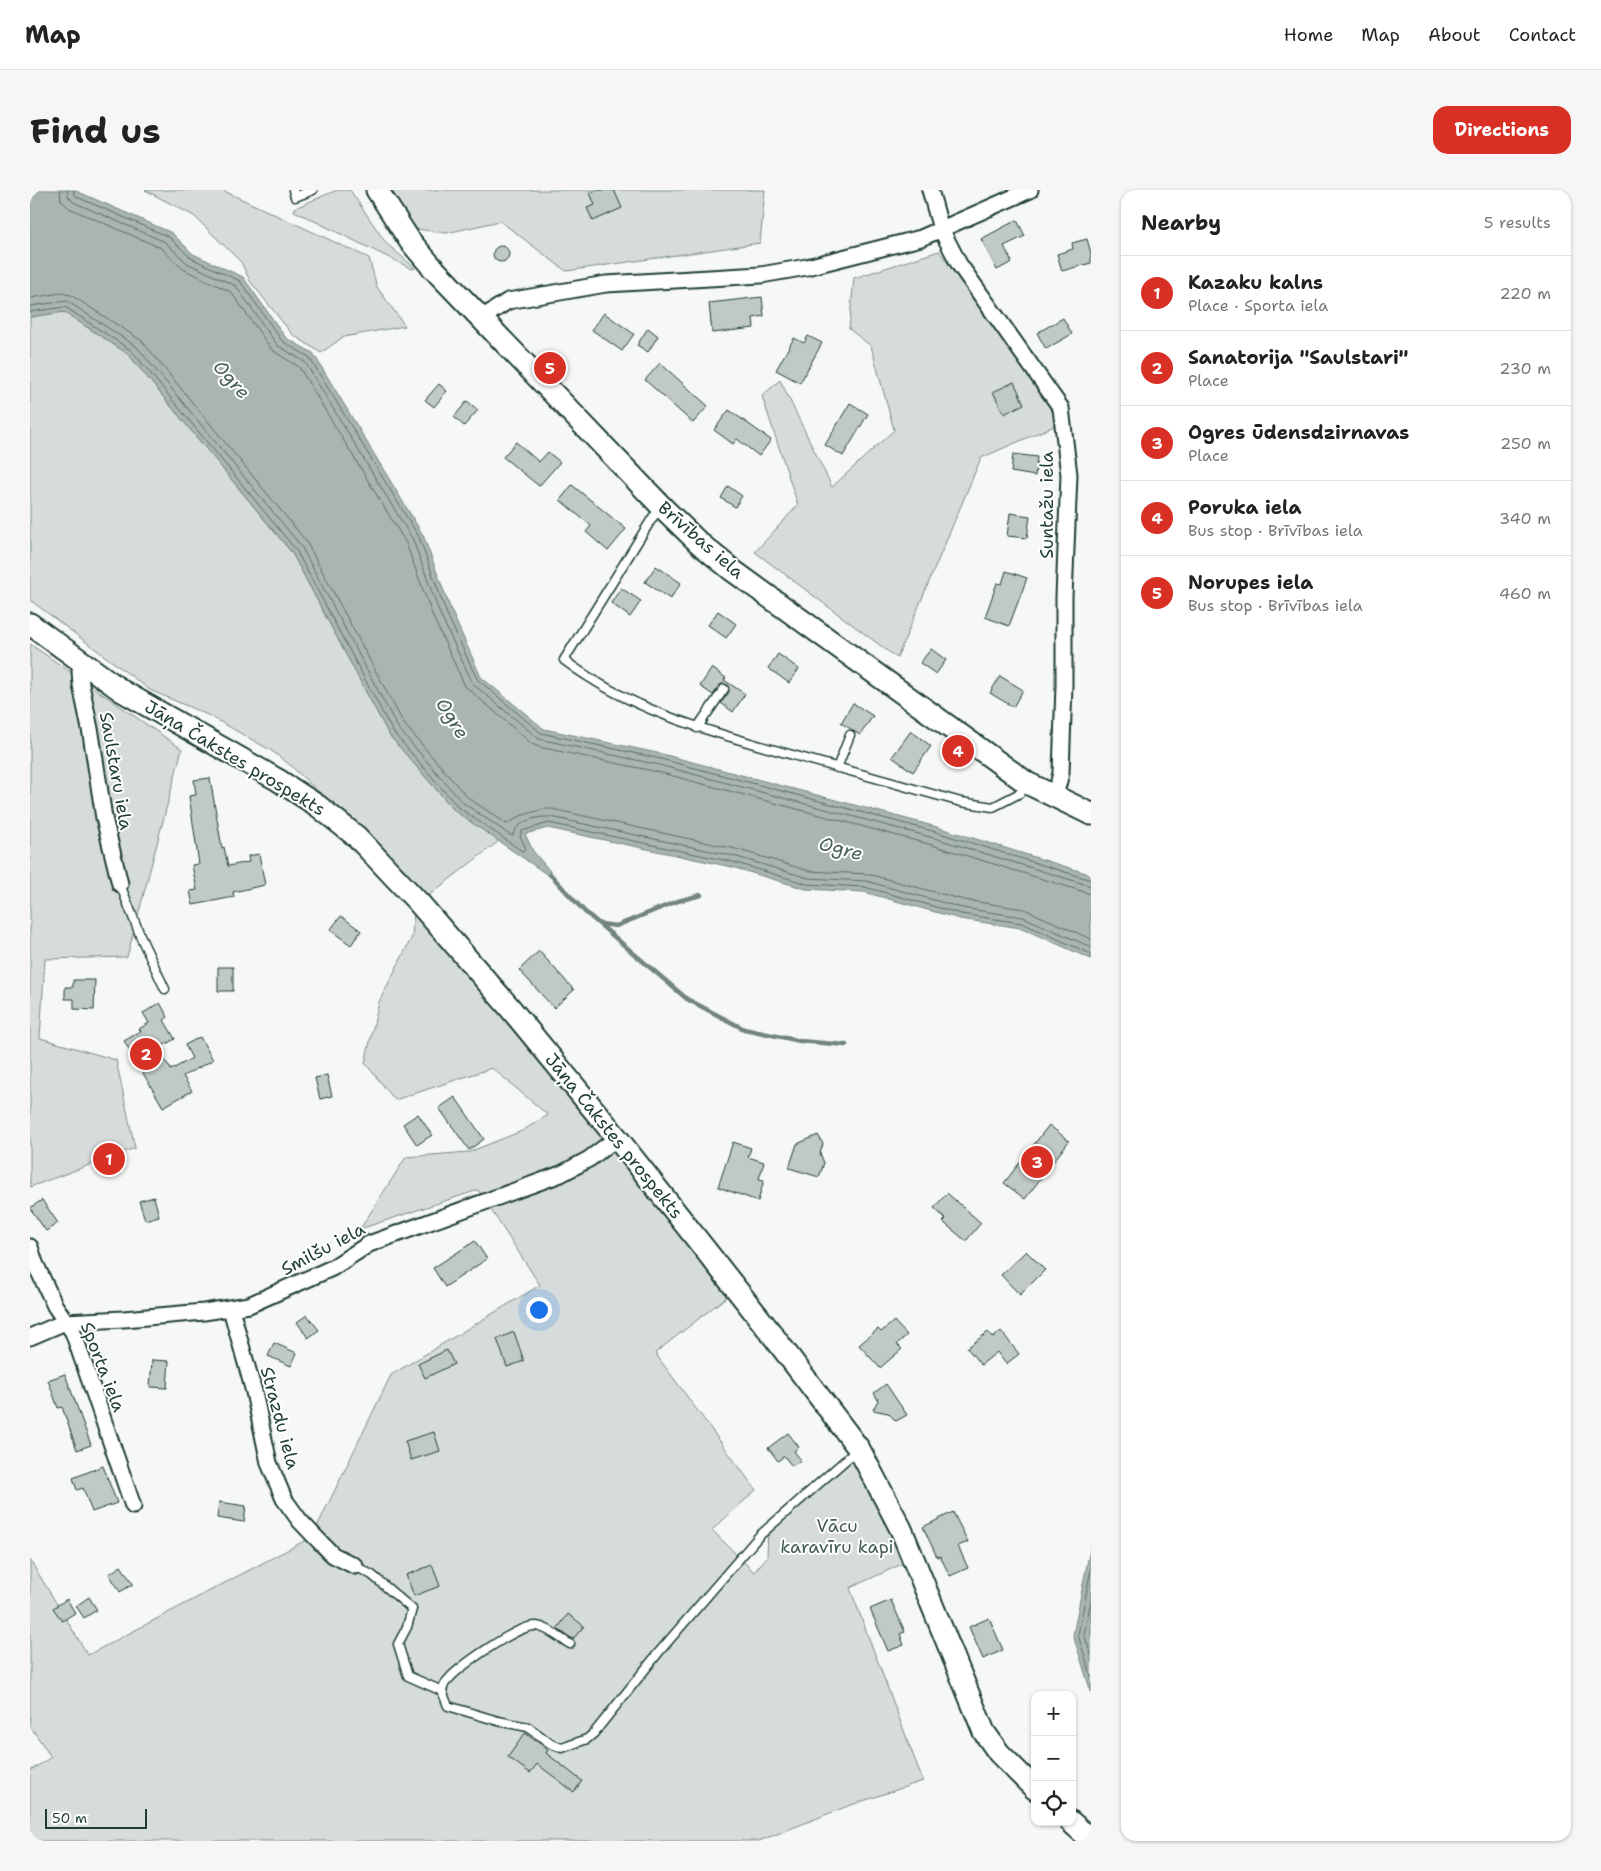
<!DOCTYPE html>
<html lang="en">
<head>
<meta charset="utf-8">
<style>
  :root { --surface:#fff; --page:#f6f6f6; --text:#222; --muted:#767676; --line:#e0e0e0; --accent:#d93025 }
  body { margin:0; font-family:"Shantell Sans",sans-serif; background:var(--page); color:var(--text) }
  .controls { position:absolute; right:15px; bottom:15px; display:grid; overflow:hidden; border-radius:10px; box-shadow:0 1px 4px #0004 }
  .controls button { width:45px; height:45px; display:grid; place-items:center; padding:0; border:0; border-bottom:1px solid var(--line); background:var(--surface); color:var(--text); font:25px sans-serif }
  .scale { position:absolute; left:15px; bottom:12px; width:102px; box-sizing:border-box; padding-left:5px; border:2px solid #1f3d34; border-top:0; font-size:14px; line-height:18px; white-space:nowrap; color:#1f3d34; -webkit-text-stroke:4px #fff; paint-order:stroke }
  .you { position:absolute; left:508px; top:1119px; width:18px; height:18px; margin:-12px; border:4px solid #fff; border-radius:50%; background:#1a73e8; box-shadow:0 0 0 8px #1a73e833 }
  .badge { display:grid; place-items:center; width:32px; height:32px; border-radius:50%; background:var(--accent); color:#fff; font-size:16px; font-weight:700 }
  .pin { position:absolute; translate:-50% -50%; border:2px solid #fff; box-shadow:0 1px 5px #0006 }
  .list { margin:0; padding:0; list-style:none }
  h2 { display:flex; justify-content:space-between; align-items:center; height:65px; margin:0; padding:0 20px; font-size:21px }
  h2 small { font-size:16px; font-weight:400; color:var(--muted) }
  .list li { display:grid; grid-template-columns:32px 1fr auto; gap:15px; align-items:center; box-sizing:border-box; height:75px; padding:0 20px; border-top:1px solid var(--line) }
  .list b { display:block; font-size:19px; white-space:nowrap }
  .list p { margin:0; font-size:16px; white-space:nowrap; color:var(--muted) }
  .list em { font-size:16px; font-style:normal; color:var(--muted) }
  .icon { flex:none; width:28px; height:28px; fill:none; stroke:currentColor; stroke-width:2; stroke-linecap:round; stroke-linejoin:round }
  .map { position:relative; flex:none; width:1061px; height:1651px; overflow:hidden; border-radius:15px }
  header { display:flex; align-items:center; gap:30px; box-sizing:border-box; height:70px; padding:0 25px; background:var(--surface); border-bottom:1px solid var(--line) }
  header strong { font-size:24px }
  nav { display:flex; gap:28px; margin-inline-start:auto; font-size:18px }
  .intro { display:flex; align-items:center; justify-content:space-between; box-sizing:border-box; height:120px; padding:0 30px }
  h1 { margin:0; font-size:35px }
  .button { padding:12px 22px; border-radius:15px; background:var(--accent); color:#fff; font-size:18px; font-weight:700 }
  main { display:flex; gap:30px; padding:0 30px }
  aside { flex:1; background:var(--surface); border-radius:15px; box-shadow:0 1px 4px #0004 }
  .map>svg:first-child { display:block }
  .green { fill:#d6dcdb; stroke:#7a8c88 }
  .water { fill:#aab5b1; stroke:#72857f }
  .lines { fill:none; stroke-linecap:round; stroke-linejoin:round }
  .shore { stroke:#576d66; stroke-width:1 }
  .stream { stroke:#72857f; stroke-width:4.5 }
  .building { fill:#c0c9c6; stroke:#1f3d34 }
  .lane-casing { stroke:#1f3d34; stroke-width:11 }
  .street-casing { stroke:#1f3d34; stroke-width:19 }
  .secondary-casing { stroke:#1f3d34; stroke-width:25 }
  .lane { stroke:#fff; stroke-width:8 }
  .street { stroke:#fff; stroke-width:15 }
  .secondary { stroke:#fff; stroke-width:21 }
  .labels { text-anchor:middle; stroke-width:4; stroke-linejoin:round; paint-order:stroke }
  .street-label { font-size:18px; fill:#1f3d34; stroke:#fff }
  .park-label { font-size:18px; fill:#445d55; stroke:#fff }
  .water-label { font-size:19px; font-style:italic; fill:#49615a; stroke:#fff }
</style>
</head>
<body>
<header>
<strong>Map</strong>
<nav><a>Home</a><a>Map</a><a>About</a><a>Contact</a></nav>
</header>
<div class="intro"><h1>Find us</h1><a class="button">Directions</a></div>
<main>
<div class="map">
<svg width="1061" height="1651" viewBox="0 0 1061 1651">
  <rect width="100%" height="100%" fill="#f6f7f7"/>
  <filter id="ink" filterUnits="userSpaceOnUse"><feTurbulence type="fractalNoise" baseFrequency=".02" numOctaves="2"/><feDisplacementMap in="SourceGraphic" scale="10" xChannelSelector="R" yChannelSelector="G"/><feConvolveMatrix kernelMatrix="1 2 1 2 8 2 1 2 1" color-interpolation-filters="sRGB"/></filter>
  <g filter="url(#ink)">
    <path class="green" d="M115 0H192L339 68 347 97 375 136 313 147 291 163 262 144 220 91 211 72 164 26Z
      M307 0H320L356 53 385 78 382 79 264 21 265 18Z
      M359 0H735L730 53 536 81 470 31 417 43 386 39Z
      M909 61 1033 232 951 268 867 468 725 362 768 315 732 206 750 190 802 297 864 240 841 156 819 139 824 88Z
      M34 122 98 164 262 363 359 545 425 621 469 651 389 713 294 607 260 575 242 561 180 526 120 500 0 410V127Z
      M0 454 152 559 97 767 15 769 10 848 86 870 105 958 0 997Z
      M384 722 579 954 699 1105 625 1163 726 1300 682 1340 724 1382 737 1367 738 1337 822 1264 855 1327 874 1373 820 1398 893 1591 818 1616 729 1651H0V1581L21 1567 0 1536V1370L58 1465 282 1347 361 1185 510 1095 448 1000 330 1039 376 967 439 962 492 941 518 925 462 878 365 910 335 873 349 812 382 747Z"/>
    <path class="water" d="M0 0H44L142 43 163 64 213 87 256 148 283 163 393 345 421 420 451 487 514 539 632 564 907 637 1056 683 1061 686V769L991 738 930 729 834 702 776 699 702 677 518 638 495 644 503 661 524 686 522 688 425 621 359 545 262 363 98 164 34 122 0 127Z
      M1061 1354V1502L1043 1445Z"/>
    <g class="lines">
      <path class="shore" d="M30 0 31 10 39 18 131 58 153 79 201 102 242 160 269 177 376 353 403 427 435 496 502 554 509 557 628 582 902 655 1061 704
        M37 0 38 6 43 12 135 52 157 73 206 96 247 155 275 172 383 350 410 424 443 494 509 549 629 575 904 648 1061 696
        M44 0V4L47 7 139 47 161 68 210 91 252 151 279 167 389 347 416 422 447 489 511 543 631 569 906 642 1061 690
        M0 108 31 103 41 105 112 151 276 351 374 534 437 607 477 634 490 626 514 619H522L706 659 779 681 838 684 934 710 994 719 1061 749
        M0 116 37 111 107 157 271 356 368 538 432 612 480 645H483C487 631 507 626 521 627L704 666 778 688 836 691 932 718 993 727 1061 757
        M0 122 35 117 102 161 266 360 363 542 428 617 492 661 496 659 490 646 492 641 519 633 703 672 777 694 835 697 931 724 992 733 1061 764
        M1061 1379 1048 1445 1061 1486
        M1061 1411 1054 1444 1061 1465"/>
      <path class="stream" d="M520 684 554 721 657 809 714 839 770 851 816 855
        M571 734 586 736 648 711 671 705"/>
    </g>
    <path class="building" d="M568 0H584L592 18 563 31 557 18 565 15 560 3Z
      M987 30 995 46 974 56 982 72 967 80 951 49Z
      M1057 49 1061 63V73L1032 81 1027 64 1043 59 1042 53Z
      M463 64a8 8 0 1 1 16 0a8 8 0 1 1-16 0Z
      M732 107 734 126 723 128 724 138 682 143 679 113Z
      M574 123 604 144 592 161 562 140Z
      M1033 128 1042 144 1016 159 1007 143Z
      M618 138 628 146 618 162 607 155Z
      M778 146 792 153 770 193 746 180 764 148 774 153Z
      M630 173 678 216 663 233 615 190Z
      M984 192 994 214 974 224 963 202Z
      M409 194 417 201 404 217 395 210Z
      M437 211 448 220 434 236 424 227Z
      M820 213 838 224 813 266 795 255Z
      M699 220 741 250 729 266 707 249 703 254 684 240Z
      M486 252 509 272 518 262 530 272 509 296 473 267Z
      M983 264 1007 267 1005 286 981 282Z
      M542 295 596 339 578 361 556 342 561 336 530 310Z
      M698 296 712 306 705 317 691 308Z
      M980 323 1000 326 997 348 977 346Z
      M626 376 651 393 640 409 615 392Z
      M976 381 997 388 979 436 955 427 967 393 972 394Z
      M591 398 611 411 600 427 581 413Z
      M688 421 706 434 696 448 678 435Z
      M901 459 916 470 906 484 890 473Z
      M748 464 769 479 759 493 738 478Z
      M682 478 696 488 694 490 715 504 703 522 691 513 699 502 698 495 691 494 683 505 670 496Z
      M970 486 993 500 983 517 960 503Z
      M823 513 843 526 830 545 811 533Z
      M881 541 901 556 883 582 862 567Z
      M180 588 192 658 194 657 198 676 219 672 218 666 229 664 235 695 203 702 204 707 163 715 160 701 167 700 162 675 169 674 159 606 166 605 164 590Z
      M311 726 331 741 321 755 300 740Z
      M509 761 544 800 524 818 489 780Z
      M188 777H203V801H188Z
      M43 790H65L64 820 44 819V809H35V797H43Z
      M130 813 138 827 134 830 145 849 128 858 141 880 162 868 155 855 170 847 183 870 153 886 162 901 133 917 94 851 111 841 109 839 119 833 113 823Z
      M297 885 302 906 290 909 285 888Z
      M425 907 454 949 439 960 409 918Z
      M388 924 402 945 387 955 373 934Z
      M1019 935 1039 951 995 1009 974 993Z
      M788 945 793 954 790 963 794 973 789 987 759 978 767 954Z
      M703 952 721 958 718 967 734 972 729 989 734 990 728 1011 688 997Z
      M917 1003 951 1033 936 1051 913 1032 916 1029 904 1018Z
      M124 1007 129 1026 115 1030 109 1011Z
      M12 1010 28 1033 16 1041 0 1018Z
      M445 1051 457 1069 415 1097 403 1078Z
      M996 1061 1015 1080 990 1105 971 1085Z
      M277 1125 289 1140 278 1148 267 1132Z
      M864 1131 877 1145 867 1154 872 1159 850 1178 829 1155 848 1139 851 1142Z
      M971 1141 989 1164 976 1174 967 1162 951 1175 937 1158 958 1142 963 1148Z
      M484 1142 494 1171 477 1177 467 1149Z
      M244 1153 267 1163 261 1176 238 1166Z
      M417 1160 424 1174 395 1188 388 1174Z
      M122 1170 139 1171 137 1198 120 1197Z
      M35 1184 61 1255 47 1260 32 1217 28 1218 18 1190Z
      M856 1194 877 1225 866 1231 858 1223 843 1220 848 1210 844 1203Z
      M404 1242 410 1261 381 1270 375 1251Z
      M758 1243 769 1257 764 1261 771 1270 762 1276 754 1266 748 1271 738 1258Z
      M73 1276 87 1313 62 1322 53 1298 47 1300 43 1288Z
      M189 1312 216 1316 214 1332 187 1328Z
      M923 1322 938 1352 928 1356 938 1378 920 1386 910 1366 907 1367 893 1337Z
      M402 1375 410 1396 384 1406 376 1385Z
      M91 1376 103 1394 90 1402 79 1384Z
      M59 1407 67 1420 54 1428 46 1416Z
      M37 1409 45 1423 32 1431 23 1418Z
      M861 1410 875 1442 870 1444 874 1455 858 1461 840 1419Z
      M538 1424 554 1436 543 1449 527 1439Z
      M959 1428 973 1460 953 1469 939 1437Z
      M495 1543 518 1560 516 1563 552 1591 544 1602 507 1574 500 1583 478 1567Z"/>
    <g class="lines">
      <g class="lane-casing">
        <path id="lane" d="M263 0 265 7 283 0
          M631 319 623 327 534 470C600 520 674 540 752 562 812 579 872 596 931 612L963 617 990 603 996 594
          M667 538 694 499
          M807 578 820 545
          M90 694 112 750 135 799
          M325 1376 342 1385 382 1419 377 1437 368 1454 378 1486 412 1501 418 1516 468 1531 498 1537 521 1554 532 1558 557 1549 564 1543 629 1462 729 1346 827 1260
          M412 1501C413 1498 414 1493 417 1491 429 1476 487 1436 505 1436 517 1436 530 1449 540 1454"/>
      </g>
      <g class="street-casing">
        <path id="street" d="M900 0 911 39 929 74 1031 218 1039 285 1034 407V495L1031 583 1028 595 1020 605
          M452 128 478 111 576 94 731 85 777 77 891 48 1000 0
          M53 474 50 481 51 495 61 544 74 628 90 694
          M0 1057 5 1073 25 1116 43 1142 103 1316
          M201 1119 224 1202 239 1273 254 1309 270 1331 292 1354 303 1365 325 1376
          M0 1147 35 1132 94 1129 174 1122 219 1115 302 1078 339 1054 531 984 559 969 587 948"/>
      </g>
      <g class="secondary-casing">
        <path id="secondary" d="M347 0 380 51 402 77 633 318 669 353 702 380 997 593 1061 624
          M0 434 92 501 248 590 288 616 327 647 389 713 480 818 587 948 741 1143 829 1259 871 1339 954 1542 969 1563 1005 1599
          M1041 1632 1061 1650"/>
      </g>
      <use href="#lane" class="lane"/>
      <use href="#street" class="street"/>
      <use href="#secondary" class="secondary"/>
    </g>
  </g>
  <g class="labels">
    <g class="street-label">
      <text transform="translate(1017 315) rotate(-90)" y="6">Suntažu iela</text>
      <text transform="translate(671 350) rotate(41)" y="6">Brīvības iela</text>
      <text transform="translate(205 568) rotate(31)" y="6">Jāņa Čakstes prospekts</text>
      <text transform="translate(86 581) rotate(80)" y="6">Saulstaru iela</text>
      <text transform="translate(584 946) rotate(51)" y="6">Jāņa Čakstes prospekts</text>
      <text transform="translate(293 1059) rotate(-28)" y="6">Smilšu iela</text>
      <text transform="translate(73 1177) rotate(69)" y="6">Sporta iela</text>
      <text transform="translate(250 1228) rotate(75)" y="6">Strazdu iela</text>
    </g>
    <g class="park-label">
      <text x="807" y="1342">Vācu<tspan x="807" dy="21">karavīru kapi</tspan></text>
    </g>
    <g class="water-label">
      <text transform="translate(202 189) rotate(48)" y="7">Ogre</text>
      <text transform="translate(423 528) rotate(58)" y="7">Ogre</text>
      <text transform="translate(811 658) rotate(15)" y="7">Ogre</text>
    </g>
  </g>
</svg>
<div class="controls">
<button>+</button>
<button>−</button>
<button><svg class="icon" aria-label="locate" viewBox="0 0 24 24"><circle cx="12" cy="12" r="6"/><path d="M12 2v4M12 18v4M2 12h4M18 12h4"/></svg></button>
</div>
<div class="scale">50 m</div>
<div class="you"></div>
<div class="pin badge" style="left:79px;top:969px">1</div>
<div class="pin badge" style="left:116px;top:864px">2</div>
<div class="pin badge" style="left:1007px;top:972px">3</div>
<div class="pin badge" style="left:928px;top:561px">4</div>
<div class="pin badge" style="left:520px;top:178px">5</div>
</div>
<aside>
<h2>Nearby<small>5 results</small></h2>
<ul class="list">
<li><span class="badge">1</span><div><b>Kazaku kalns</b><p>Place · Sporta iela</p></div><em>220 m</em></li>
<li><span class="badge">2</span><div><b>Sanatorija &quot;Saulstari&quot;</b><p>Place</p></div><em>230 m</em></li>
<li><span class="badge">3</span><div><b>Ogres ūdensdzirnavas</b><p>Place</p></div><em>250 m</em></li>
<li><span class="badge">4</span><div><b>Poruka iela</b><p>Bus stop · Brīvības iela</p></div><em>340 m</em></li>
<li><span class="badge">5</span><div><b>Norupes iela</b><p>Bus stop · Brīvības iela</p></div><em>460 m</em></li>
</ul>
</aside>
</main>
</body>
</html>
